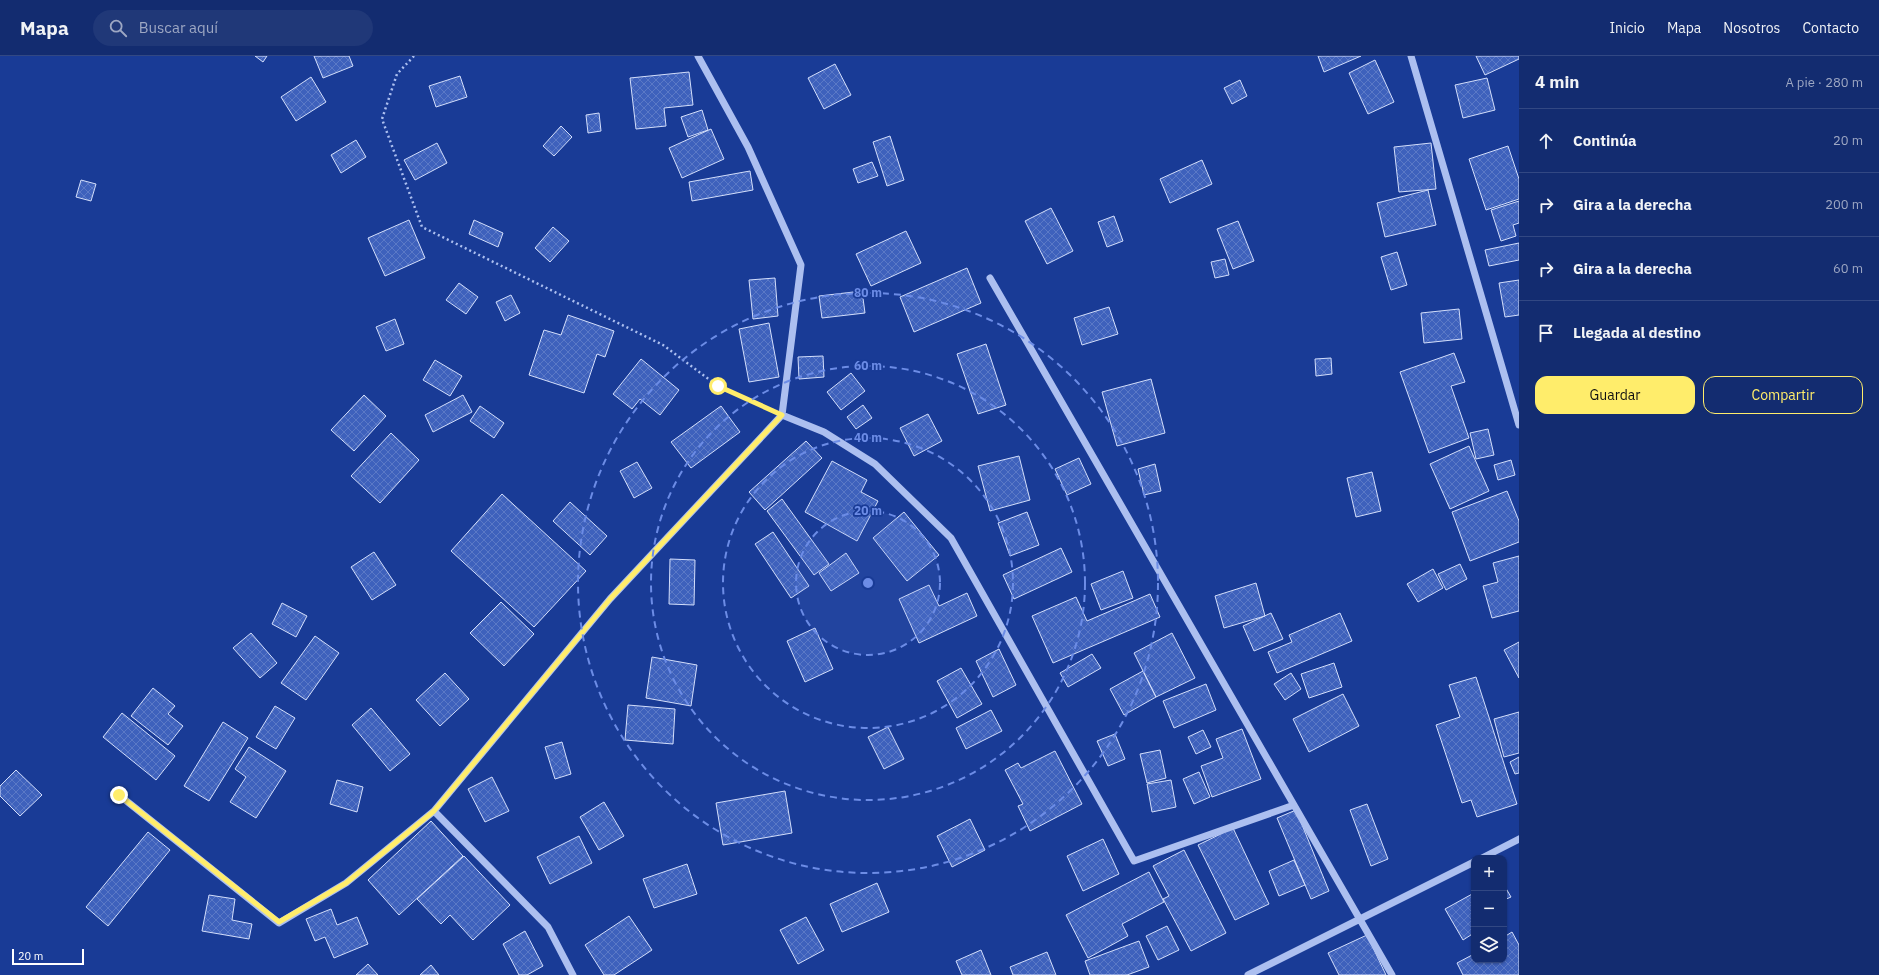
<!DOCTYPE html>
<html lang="es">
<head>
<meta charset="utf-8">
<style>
  :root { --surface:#132c70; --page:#203878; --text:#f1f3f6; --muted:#9da7c3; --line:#324883; --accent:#ffed6b }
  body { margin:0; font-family:"IBM Plex Sans",sans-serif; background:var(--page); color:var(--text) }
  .controls { position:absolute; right:12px; bottom:12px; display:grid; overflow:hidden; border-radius:8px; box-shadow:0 1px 3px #0004 }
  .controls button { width:36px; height:36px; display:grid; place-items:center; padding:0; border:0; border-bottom:1px solid var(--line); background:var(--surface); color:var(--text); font:20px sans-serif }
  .scale { position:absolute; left:12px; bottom:10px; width:72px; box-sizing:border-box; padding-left:4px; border:2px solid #fff; border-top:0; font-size:11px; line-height:14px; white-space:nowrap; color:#fff; -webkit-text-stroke:3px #193b96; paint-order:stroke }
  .stop { position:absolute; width:12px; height:12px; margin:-9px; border:3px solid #ffed6b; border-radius:50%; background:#fff }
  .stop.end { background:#ffed6b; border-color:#fff; box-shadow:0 1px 4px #0008 }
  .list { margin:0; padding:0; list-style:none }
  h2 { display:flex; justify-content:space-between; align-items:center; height:52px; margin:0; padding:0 16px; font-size:17px }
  h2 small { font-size:13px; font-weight:400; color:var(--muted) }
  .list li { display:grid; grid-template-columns:26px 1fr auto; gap:12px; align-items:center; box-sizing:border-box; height:64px; padding:0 16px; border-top:1px solid var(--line) }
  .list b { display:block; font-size:15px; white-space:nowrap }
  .list em { font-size:13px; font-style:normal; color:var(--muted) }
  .actions { display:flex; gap:8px; padding:12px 16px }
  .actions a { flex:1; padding:9px 0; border:1px solid var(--accent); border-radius:12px; text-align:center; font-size:14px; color:var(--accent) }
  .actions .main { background:var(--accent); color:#111 }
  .icon { flex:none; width:22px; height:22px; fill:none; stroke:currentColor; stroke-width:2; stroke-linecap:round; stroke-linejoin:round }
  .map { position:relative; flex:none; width:1519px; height:919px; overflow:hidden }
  header { display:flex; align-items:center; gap:24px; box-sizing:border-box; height:56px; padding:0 20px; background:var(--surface); border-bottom:1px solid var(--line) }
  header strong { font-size:19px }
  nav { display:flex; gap:22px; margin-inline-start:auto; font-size:14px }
  .search { width:280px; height:36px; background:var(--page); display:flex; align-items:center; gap:10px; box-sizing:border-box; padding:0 14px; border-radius:22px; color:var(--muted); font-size:15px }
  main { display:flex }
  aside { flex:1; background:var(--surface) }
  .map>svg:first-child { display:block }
  .building { fill:url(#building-cross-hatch); stroke:#d3defb }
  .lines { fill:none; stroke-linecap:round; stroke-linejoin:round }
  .path { stroke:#acbff0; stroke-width:2.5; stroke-dasharray:2 3; stroke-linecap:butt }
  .minor { stroke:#acbff0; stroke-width:7 }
  .route { stroke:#ffed6b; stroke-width:5 }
  .ring { fill:none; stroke:#6c8ce6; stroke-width:2; stroke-dasharray:7 5 }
  .centre { fill:#6c8ce6; stroke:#193b96; stroke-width:2 }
  .ring-label { font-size:12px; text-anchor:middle; font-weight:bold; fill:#6c8ce6; stroke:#193b96; stroke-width:3.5; stroke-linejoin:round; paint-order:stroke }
</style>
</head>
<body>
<header>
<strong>Mapa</strong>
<div class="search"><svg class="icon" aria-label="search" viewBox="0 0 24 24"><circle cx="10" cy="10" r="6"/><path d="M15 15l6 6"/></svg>Buscar aquí</div>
<nav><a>Inicio</a><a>Mapa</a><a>Nosotros</a><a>Contacto</a></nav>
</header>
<main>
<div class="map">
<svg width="1519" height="919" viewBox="0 0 1519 919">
  <defs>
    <pattern id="building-cross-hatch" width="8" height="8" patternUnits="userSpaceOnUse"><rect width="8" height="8" fill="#3e61bc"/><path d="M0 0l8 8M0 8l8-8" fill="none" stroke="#5b79c6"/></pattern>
  </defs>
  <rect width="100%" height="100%" fill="#193b96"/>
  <path class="building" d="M255 0H267L263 6Z
    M314 0H349L353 10 323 22Z
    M1318 0H1361L1324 16Z
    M1476 0H1519V3L1485 19Z
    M1375 4 1394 46 1368 58 1349 17Z
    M835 8 851 39 824 53 808 22Z
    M689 16 693 49 664 52 666 70 636 73 630 22Z
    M460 20 467 41 436 51 429 30Z
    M311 21 326 46 296 65 281 41Z
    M1487 22 1495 54 1463 62 1455 29Z
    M1240 24 1247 40 1232 48 1224 32Z
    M702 54 708 74 688 81 681 61Z
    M599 57 601 75 588 77 586 59Z
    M561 70 572 81 554 100 543 90Z
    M711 73 724 103 682 122 669 92Z
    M890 80 904 124 887 130 873 86Z
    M356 84 366 101 341 117 331 99Z
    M437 87 447 107 415 124 404 104Z
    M1431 87 1436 133 1399 136 1394 91Z
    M1508 90 1519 123V143L1486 154 1469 103Z
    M1202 104 1212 128 1170 147 1160 123Z
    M872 106 878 120 858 127 853 113Z
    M750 115 753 134 692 145 689 126Z
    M81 124 96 128 91 145 76 141Z
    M1428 134 1436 169 1385 181 1377 147Z
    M1519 145V167L1513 169 1516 180 1501 185 1491 154Z
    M1051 152 1073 195 1047 208 1025 165Z
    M1114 160 1123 185 1107 191 1098 166Z
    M409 164 425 202 385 220 368 182Z
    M474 164 503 177 498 191 469 178Z
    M1238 165 1254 205 1233 213 1217 173Z
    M553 171 569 185 550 206 535 192Z
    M906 175 921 207 871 230 856 198Z
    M1519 187V204L1489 210 1485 194Z
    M1397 196 1407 229 1391 234 1381 201Z
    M1225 203 1229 219 1215 222 1211 206Z
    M967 212 981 247 914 276 900 241Z
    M775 222 778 260 753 263 749 224Z
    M1519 224V259L1505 261 1499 227Z
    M459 227 478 241 466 258 446 244Z
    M862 235 865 257 822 262 819 240Z
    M511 239 520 257 505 265 496 246Z
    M1109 251 1118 278 1082 289 1074 262Z
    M1459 253 1462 283 1424 287 1421 257Z
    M568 259 614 275 605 301 597 298 584 337 529 319 544 274 561 279Z
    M395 263 404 288 386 295 376 271Z
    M769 267 779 321 749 326 739 273Z
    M986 288 1006 349 978 358 957 298Z
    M1454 297 1465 326 1451 330 1469 382 1429 397 1400 316Z
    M823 300 824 321 799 323 798 301Z
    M1331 302 1332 318 1316 320 1315 303Z
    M641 303 679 334 660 359 640 343 632 353 613 338Z
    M435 304 462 320 450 340 423 324Z
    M851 317 865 335 841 354 827 336Z
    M1151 323 1165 377 1117 390 1102 336Z
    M364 339 386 360 354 395 331 374Z
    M463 339 472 356 433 376 425 359Z
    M863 349 872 362 856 373 847 361Z
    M480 350 504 367 494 382 470 365Z
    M721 350 740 376 691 412 671 386Z
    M928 358 942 385 914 400 900 372Z
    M1488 373 1494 399 1476 403 1470 377Z
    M391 377 419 404 380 447 351 420Z
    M806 385 822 402 765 454 749 436Z
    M1469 390 1489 435 1450 453 1430 408Z
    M1019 400 1030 444 990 455 978 410Z
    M1079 402 1091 428 1067 439 1055 413Z
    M1511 404 1515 419 1498 424 1494 409Z
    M832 405 867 424 861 436 878 445 857 485 805 456Z
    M637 406 652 432 634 442 620 415Z
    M1155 408 1161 435 1144 439 1138 413Z
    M1372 416 1381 455 1356 461 1347 422Z
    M1507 435 1519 465V486L1470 505 1452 456Z
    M502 438 586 515 534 571 451 495Z
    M782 443 829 508 814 519 767 455Z
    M570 446 607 480 590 499 553 465Z
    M904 456 939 499 907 525 873 482Z
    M1027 456 1039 489 1010 500 998 467Z
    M773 476 809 530 791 542 755 488Z
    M1061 492 1072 516 1014 543 1003 519Z
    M374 496 396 529 372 544 351 511Z
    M846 497 859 517 831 535 819 517Z
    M1519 500V555L1492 562 1483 530 1498 526 1493 507Z
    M670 503 695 504 694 549 669 548Z
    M1460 508 1467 523 1446 534 1438 518Z
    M1433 513 1443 532 1418 546 1407 528Z
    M1123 515 1133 542 1101 554 1091 528Z
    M1256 527 1265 560 1224 572 1215 540Z
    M929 529 939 550 967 537 977 560 919 587 899 543Z
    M1150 538 1160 561 1053 607 1032 560 1076 541 1087 565Z
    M501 546 534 578 504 610 470 577Z
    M282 547 307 560 296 581 272 568Z
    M1271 557 1283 583 1254 595 1243 570Z
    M1340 557 1352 585 1277 617 1268 596 1292 586 1289 579Z
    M815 572 833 613 805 626 787 585Z
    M251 577 277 607 260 622 233 592Z
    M1172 577 1195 622 1156 641 1134 597Z
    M315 580 339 597 306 644 281 627Z
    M1519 586V622L1504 594Z
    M999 593 1016 629 993 641 976 605Z
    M1092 598 1101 612 1068 631 1060 617Z
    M652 601 697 609 691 650 646 642Z
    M1334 607 1342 631 1309 642 1301 618Z
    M961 612 982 648 957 662 937 625Z
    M1143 615 1156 641 1124 659 1110 633Z
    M445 617 469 643 440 670 416 644Z
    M1291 617 1301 633 1285 644 1274 628Z
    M1476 621 1517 748 1477 761 1471 744 1462 747 1436 669 1460 661 1449 629Z
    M1206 628 1216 654 1174 672 1163 645Z
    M153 632 175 650 168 658 183 670 168 689 131 660Z
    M1343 638 1359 670 1309 696 1293 663Z
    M628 649 675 653 673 688 625 684Z
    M275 650 295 662 276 693 256 681Z
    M371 652 410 698 390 715 352 669Z
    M991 654 1002 675 966 693 956 672Z
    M1519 656V697L1504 701 1494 663Z
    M122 657 175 700 156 724 103 681Z
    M223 666 248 682 209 745 184 730Z
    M888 671 904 703 884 713 868 681Z
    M1242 673 1261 723 1212 741 1201 710 1223 702 1216 683Z
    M1203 674 1211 691 1196 698 1188 681Z
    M1115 678 1125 703 1108 710 1097 685Z
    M562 686 571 718 555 723 545 691Z
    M249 691 286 715 256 762 230 746 246 721 235 713Z
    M1160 694 1166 722 1147 727 1140 698Z
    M1055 695 1082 748 1030 775 1018 750 1023 748 1005 714 1018 707 1021 712Z
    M1519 701V717L1515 718 1510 706Z
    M16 714 42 739 20 760 0 740V730Z
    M1199 716 1210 741 1194 748 1183 723Z
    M492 721 509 755 485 766 468 733Z
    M337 724 363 731 357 756 330 748Z
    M1171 724 1176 751 1152 756 1147 728Z
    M785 735 792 777 723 789 716 747Z
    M604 746 624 780 599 794 580 761Z
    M1367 748 1388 803 1371 810 1350 754Z
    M1296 754 1329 835 1311 843 1277 762Z
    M970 763 985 794 952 811 937 780Z
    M431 765 463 800 399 859 368 824Z
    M1233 772 1269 848 1235 864 1198 789Z
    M148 776 170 794 108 870 86 851Z
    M579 780 592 807 550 828 537 801Z
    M1103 783 1119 818 1083 835 1067 800Z
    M1184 794 1226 877 1191 895 1163 843 1169 840 1153 810Z
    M464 800 510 849 473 884 450 859 441 868 417 843Z
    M1294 804 1305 829 1279 840 1269 815Z
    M687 808 697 838 654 852 643 823Z
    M1149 816 1164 846 1122 868 1128 880 1088 902 1066 859Z
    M877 827 889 856 842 876 830 848Z
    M1504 829 1511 841 1504 844Z
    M1474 837V877L1463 884 1445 853Z
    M209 839 235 843 232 864 252 868 249 883 202 875Z
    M331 853 337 869 357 861 368 888 334 902 325 881 315 885 306 863Z
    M629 860 652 894 614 919H604L585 889Z
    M806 861 824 894 798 908 780 874Z
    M1167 870 1179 894 1158 904 1146 880Z
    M525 875 543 910 527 919H519L503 888Z
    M1512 876 1519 889V919H1463L1457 907 1474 898V904H1504V881Z
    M1367 879 1386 919H1339L1328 897Z
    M1139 885 1149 911 1127 919H1090L1085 905Z
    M981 894 991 919H962L956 905Z
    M1047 896 1056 919H1013L1010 911Z
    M368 908 378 919H356Z
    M431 909 439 919H420Z"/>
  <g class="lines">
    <path class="path" d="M414 0 397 18 382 63 422 171 663 289 718 330 767 352"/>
    <path class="minor" d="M698 0 748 91 801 209 782 359
      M1411 0 1519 369
      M990 222 1392 919
      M119 739 279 867 346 827 434 755 610 543 782 359 824 376 875 408 951 482 1134 805 1294 749
      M434 755 548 871 573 919
      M1482 802 1519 783
      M1248 919 1474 806"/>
  </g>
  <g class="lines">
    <path class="route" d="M119 739 279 866 346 827 434 755 610 543 782 359 718 330"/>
  </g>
  <circle cx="868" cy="527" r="72" fill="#6c8ce6" fill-opacity=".12"/>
  <g class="ring">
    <circle cx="868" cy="527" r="72"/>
    <circle cx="868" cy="527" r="145"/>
    <circle cx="868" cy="527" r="217"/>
    <circle cx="868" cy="527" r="290"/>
  </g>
  <circle cx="868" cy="527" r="6" class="centre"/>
  <g class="ring-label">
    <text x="868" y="241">80 m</text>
    <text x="868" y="314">60 m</text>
    <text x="868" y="386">40 m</text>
    <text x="868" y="459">20 m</text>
  </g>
</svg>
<div class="controls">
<button>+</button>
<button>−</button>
<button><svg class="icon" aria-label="layers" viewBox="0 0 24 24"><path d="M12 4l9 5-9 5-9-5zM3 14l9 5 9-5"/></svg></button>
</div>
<div class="scale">20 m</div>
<div class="stop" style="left:718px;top:330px"></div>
<div class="stop end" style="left:119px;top:739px"></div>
</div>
<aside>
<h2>4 min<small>A pie · 280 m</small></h2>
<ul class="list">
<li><svg class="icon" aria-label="ahead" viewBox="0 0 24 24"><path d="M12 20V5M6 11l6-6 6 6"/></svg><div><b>Continúa</b></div><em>20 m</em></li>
<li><svg class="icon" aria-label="right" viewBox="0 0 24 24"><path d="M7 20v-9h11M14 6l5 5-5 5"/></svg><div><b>Gira a la derecha</b></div><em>200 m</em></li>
<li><svg class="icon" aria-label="right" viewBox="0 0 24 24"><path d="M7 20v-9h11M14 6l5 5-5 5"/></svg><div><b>Gira a la derecha</b></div><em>60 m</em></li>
<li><svg class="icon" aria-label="arrive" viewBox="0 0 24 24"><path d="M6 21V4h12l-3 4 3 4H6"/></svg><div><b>Llegada al destino</b></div></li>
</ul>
<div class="actions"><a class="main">Guardar</a><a>Compartir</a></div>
</aside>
</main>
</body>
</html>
